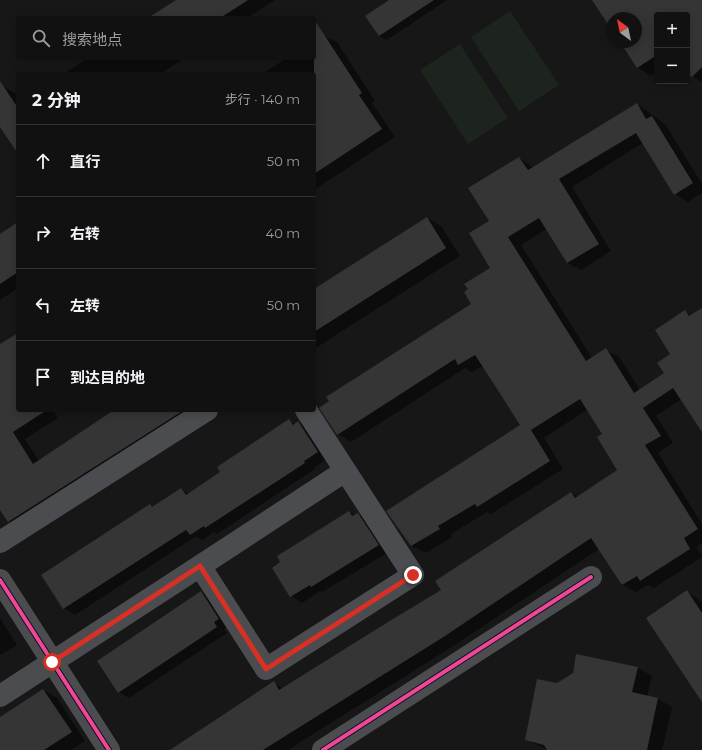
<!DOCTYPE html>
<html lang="zh">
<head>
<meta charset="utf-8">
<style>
  :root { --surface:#111; --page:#1e1f1f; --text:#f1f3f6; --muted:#9c9d9f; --line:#303131 }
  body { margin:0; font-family:Montserrat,"Noto Sans SC",sans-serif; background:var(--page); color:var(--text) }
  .controls { position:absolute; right:12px; top:12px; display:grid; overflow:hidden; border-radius:4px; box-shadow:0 2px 10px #0003 }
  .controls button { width:36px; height:36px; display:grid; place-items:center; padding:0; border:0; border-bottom:1px solid var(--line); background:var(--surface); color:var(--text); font:20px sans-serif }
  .compass { position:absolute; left:606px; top:12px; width:36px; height:36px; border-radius:50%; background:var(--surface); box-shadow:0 2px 10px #0003; rotate:327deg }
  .stop { position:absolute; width:12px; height:12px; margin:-9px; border:3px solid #d93025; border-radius:50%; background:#fff }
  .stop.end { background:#d93025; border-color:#fff; box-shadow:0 1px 4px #0008 }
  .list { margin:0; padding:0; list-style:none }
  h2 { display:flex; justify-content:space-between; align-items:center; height:52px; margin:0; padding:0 16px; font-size:17px }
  h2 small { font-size:13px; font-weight:400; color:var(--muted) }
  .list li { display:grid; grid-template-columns:26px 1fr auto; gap:12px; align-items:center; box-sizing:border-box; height:72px; padding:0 16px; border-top:1px solid var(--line) }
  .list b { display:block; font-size:15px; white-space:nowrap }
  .list em { font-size:13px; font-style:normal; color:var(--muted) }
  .icon { flex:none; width:22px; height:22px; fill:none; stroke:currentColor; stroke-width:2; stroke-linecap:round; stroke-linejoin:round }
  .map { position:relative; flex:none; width:702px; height:750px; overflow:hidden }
  .search { position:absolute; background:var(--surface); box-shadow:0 2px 10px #0003; left:16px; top:16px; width:300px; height:44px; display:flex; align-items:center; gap:10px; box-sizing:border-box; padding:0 14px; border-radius:4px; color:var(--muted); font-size:15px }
  .panel { position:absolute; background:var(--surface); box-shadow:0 2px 10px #0003; left:16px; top:72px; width:300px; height:340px; border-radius:4px }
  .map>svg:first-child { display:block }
  .pitch { fill:#1d241e }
  .shadow { fill:#0007 }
  .building { fill:#353536 }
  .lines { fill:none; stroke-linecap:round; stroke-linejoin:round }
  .minor { stroke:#4b4c50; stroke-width:22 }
  .cycleway-casing { stroke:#111113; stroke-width:6 }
  .cycleway { stroke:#ed469a; stroke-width:4 }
  .route { stroke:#d93025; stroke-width:5 }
</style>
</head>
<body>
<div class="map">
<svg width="702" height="750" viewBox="0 0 702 750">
  <rect width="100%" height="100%" fill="#171717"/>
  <path class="pitch" d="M510 11 559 85 519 111 471 37Z
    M460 44 508 118 468 144 420 70Z"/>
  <path class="shadow" d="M178 0H275L247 18H150Z
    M391 0H447L387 40 379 36Z
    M593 0H702V82L687 73V15H657V72L651 76 638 68 621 42H636V18H612V28Z
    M323 35 337 42 375 101 372 103 395 137 314 190V74H262L287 58H314V40Z
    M88 58H185L160 74H63Z
    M3 86 16 94 18 97V152L0 125V88Z
    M637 104 665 124 702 184V193L688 202 675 194 643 143 572 187 611 251 581 270 567 263 547 229 521 245 592 358 606 350 619 357 640 390 665 373 685 312 692 315H702V430L682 399 656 416 673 443 658 453 702 524V543L697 546 702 557 654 588 648 585 636 592 623 585 599 549 458 643 288 750H172L274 683 284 689 442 590 571 493 579 497 619 471 603 434 588 409 544 438 563 469 491 514 487 512 451 534 452 537 426 553 412 546 388 511 522 426 483 366 472 372 465 368 351 442 338 434 472 304 491 268 490 222 519 158 534 168Z
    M427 218 441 226 460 256 314 349V290Z
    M18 223V288L0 300V236Z
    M18 340V410H53L58 418 25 439 39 461 116 410H205L21 529 9 521 0 508V345Z
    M289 421 295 424 298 422 309 429 328 458 314 468 315 469 217 534 214 532 202 540 195 537 75 615 64 608 43 575 150 506 154 507 181 490 189 494 222 472Z
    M349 512 355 515 358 514 369 520 389 552 322 592 320 591 302 603 291 596 282 562Z
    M687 591 702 602V701Z
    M201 592 212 599 229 625 224 629 227 633 129 698 119 692Z
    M0 618 17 645 0 655Z
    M577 655 638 668 652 676 647 696 658 699 672 707 662 750H548L527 740 557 684 574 673Z
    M43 690 57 698 85 741 71 750H0V718Z"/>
  <path class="building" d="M176 0H248L220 18H148Z
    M389 0H434L379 36 365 16Z
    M592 0H702V67L692 77 687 73V15H657V55L637 68 620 42H636V18H612V30Z
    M314 19 362 93 359 95 382 129 314 174Z
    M0 81 18 108V154L0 127Z
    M637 103 646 119 652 116 693 183 674 195 636 133 559 179 599 244 567 263 539 218 508 237 586 361 606 348 634 393 664 373 657 363 670 354 655 330 685 310 689 316 702 308V432L673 388 643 408 661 436 645 445 698 529 684 538 690 549 640 581 637 576 622 585 591 538 445 636 263 750H170L274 681 279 690 388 622 441 590 435 581 571 492 575 498 617 470 597 437 602 434 580 399 531 430 550 461 477 507 475 504 438 526 440 529 411 546 386 511 520 425 492 381 475 355 458 365 455 359 337 435 319 408 329 401 326 397 471 304 464 292 468 289 464 284 490 268 469 233 489 221 468 188 519 157 528 170Z
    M427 217 446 248 314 332V289Z
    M18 222V272L0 284V234Z
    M18 333V410H47L13 432 33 464 114 410H184L8 522 0 510V344Z
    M289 419 293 425 298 421 318 452 304 461 305 463 205 528 204 526 190 535 186 530 63 609 41 575 150 504 152 507 181 488 186 495 220 472 217 467Z
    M349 511 352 516 358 513 379 545 311 587 310 585 290 597 272 568 280 562 277 556Z
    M687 590 702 613V702L646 618Z
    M201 591 219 619 214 622 217 627 118 693 97 661Z
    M576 654 638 667 632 692 658 698 647 750H547L544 745 525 740 537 679 557 683 573 673Z
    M43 689 72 732 44 750H0V717Z"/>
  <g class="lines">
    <path class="minor" d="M0 542 207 410
      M200 566 345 471
      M0 580 109 750
      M0 696 200 566 266 669 413 575 306 410
      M323 750 591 577"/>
    <g class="cycleway-casing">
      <path id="cycleway" d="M0 580 109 750
        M323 750 591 577"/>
    </g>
    <use href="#cycleway" class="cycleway"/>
  </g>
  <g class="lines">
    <path class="route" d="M52 662 200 566 266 669 413 575"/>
  </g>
</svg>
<div class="controls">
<button>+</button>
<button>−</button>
</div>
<svg class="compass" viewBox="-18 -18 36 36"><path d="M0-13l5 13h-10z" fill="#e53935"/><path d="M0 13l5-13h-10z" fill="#9c9d9f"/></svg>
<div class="stop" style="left:52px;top:662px"></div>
<div class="stop end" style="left:413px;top:575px"></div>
<div class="search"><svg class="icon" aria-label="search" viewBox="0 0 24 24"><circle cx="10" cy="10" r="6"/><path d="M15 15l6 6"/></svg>搜索地点</div>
<section class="panel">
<h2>2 分钟<small>步行 · 140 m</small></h2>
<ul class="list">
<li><svg class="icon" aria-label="ahead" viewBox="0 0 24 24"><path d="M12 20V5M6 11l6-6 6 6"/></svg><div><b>直行</b></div><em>50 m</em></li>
<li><svg class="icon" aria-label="right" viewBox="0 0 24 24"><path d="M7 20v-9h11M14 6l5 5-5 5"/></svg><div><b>右转</b></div><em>40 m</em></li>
<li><svg class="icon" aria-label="left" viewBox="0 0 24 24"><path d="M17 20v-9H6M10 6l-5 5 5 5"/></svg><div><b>左转</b></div><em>50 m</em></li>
<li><svg class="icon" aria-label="arrive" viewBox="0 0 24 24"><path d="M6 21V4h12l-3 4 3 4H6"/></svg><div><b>到达目的地</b></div></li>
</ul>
</section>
</div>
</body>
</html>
